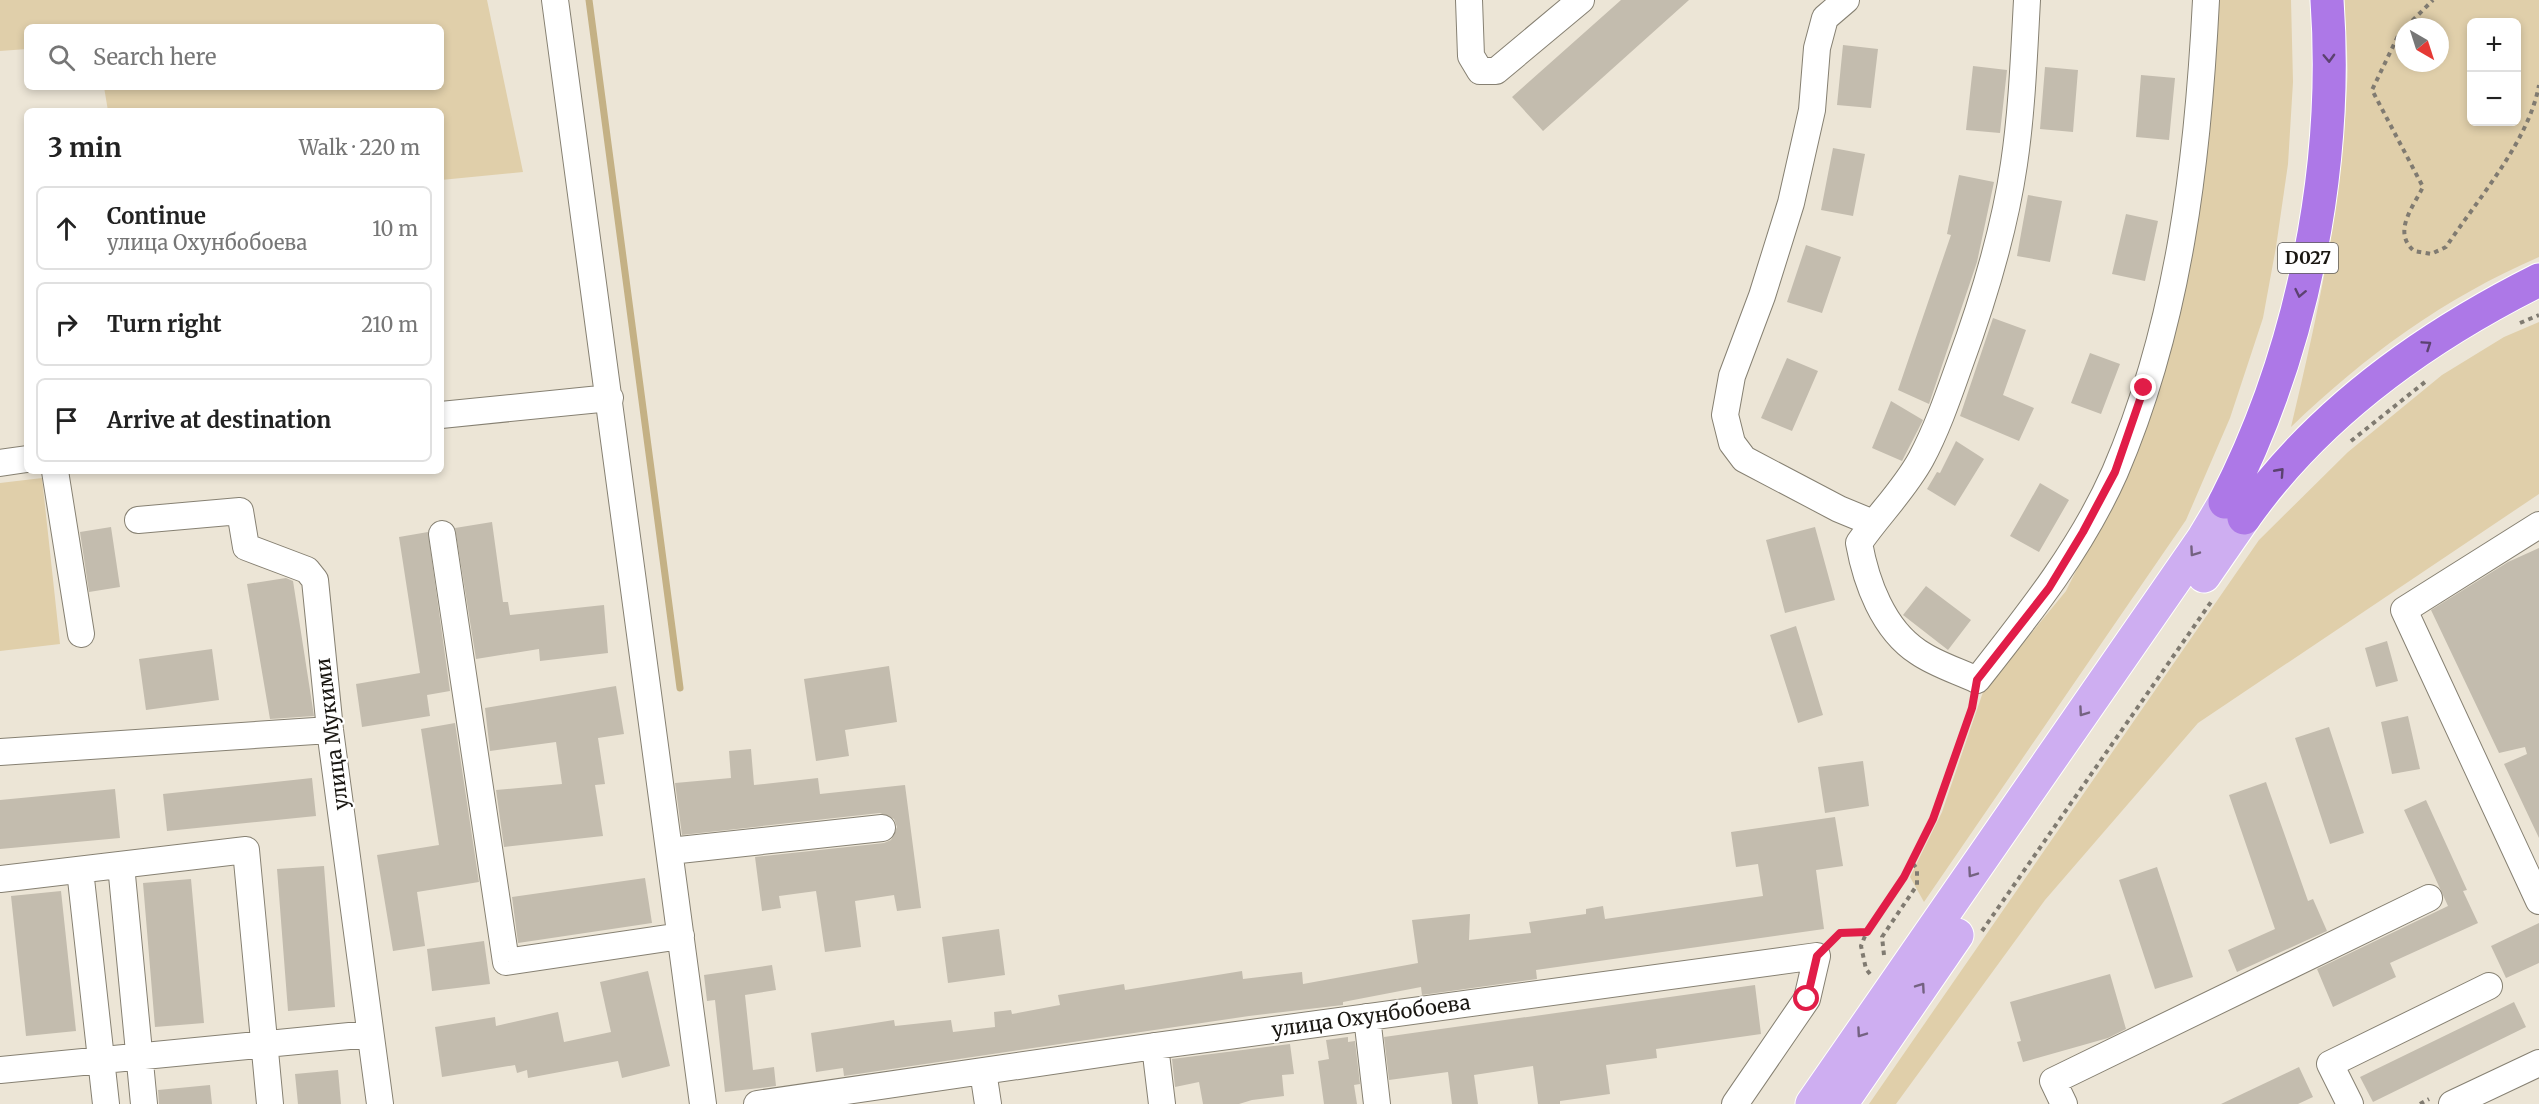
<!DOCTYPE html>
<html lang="en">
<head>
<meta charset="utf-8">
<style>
  :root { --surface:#fff; --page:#f2f2f2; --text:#222; --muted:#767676; --line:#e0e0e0 }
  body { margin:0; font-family:Merriweather,serif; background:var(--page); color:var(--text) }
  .controls { position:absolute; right:18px; top:18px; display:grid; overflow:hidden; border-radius:9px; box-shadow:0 3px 9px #0003 }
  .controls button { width:54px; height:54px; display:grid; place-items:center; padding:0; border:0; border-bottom:2px solid var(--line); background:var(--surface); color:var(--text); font:30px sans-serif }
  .compass { position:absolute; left:2395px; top:18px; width:54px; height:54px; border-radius:50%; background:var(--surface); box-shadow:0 3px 9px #0003; rotate:141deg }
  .stop { position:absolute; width:18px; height:18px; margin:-14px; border:4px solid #e11d48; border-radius:50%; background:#fff }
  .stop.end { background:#e11d48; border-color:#fff; box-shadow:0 2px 6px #0008 }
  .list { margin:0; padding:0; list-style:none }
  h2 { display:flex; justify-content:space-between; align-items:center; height:78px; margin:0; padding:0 24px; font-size:26px }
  h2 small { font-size:20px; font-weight:400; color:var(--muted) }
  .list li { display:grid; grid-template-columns:39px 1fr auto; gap:18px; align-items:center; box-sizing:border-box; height:84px; margin:0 12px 12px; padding:0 12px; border:2px solid var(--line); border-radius:9px }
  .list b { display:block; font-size:22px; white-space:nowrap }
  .list p { margin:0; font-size:20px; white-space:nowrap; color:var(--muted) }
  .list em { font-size:20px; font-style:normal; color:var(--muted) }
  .icon { flex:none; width:33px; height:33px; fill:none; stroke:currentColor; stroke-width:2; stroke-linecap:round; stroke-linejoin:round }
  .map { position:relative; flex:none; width:2539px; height:1104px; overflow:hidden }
  .search { position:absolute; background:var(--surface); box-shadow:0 3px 9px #0003; left:24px; top:24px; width:420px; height:66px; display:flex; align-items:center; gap:15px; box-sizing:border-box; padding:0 21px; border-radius:9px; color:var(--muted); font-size:22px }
  .panel { position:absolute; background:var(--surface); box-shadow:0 3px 9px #0003; left:24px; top:108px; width:420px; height:366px; border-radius:9px }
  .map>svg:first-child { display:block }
  .green { fill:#e0cfaa; fill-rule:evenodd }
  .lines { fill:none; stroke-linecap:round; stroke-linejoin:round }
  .stream { stroke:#c4b185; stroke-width:7 }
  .building { fill:#c3bcae }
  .minor-casing { stroke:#868072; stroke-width:28 }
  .major-casing { stroke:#fff; stroke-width:35 }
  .highway-casing { stroke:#fff; stroke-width:35 }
  .path { stroke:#807b71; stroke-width:4; stroke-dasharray:4.5 4.5; stroke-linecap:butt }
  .minor { stroke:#fff; stroke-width:26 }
  .major { stroke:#ceaef1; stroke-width:33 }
  .highway { stroke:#ad78e7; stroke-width:33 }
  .oneway { stroke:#5c4271 }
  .oneway2 { stroke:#746281 }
  .route { stroke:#e11d48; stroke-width:8 }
  .labels { text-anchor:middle; stroke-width:4.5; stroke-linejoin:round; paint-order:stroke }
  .shield { fill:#fff; stroke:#5e5c58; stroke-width:1.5 }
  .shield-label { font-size:18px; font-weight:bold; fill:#191611 }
  .street-label { font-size:20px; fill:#191611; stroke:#fff }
</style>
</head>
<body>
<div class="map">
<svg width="2539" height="1104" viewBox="0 0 2539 1104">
  <rect width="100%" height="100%" fill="#ece5d6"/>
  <path class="green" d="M0 0H487L523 172 441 180V111H108L104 87H441V27H27V49L0 51Z
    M2214 0H2291L2293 82 2288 164 2276 247 2263 318 2230 418 2186 520 1924 902 1910 877 1942 812 1983 692 2066 591 2127 468 2181 306 2206 160Z
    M2344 0H2539V257C2444 298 2365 356 2291 427 2318 314 2342 203 2347 86 2349 58 2345 28 2344 0ZM2472 22H2516V122H2472ZM2404 27H2440V63H2404Z
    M2539 322V494L2198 723 2045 900 1896 1104H1869L2259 540 2348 452 2442 375 2504 337Z
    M42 478 60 644 0 651V483Z"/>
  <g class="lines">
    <path class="stream" d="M589 0 680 688"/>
  </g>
  <path class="building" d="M1621 0H1689L1543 131 1512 97Z
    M1843 45 1878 49 1871 108 1837 105Z
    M1973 66 2007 70 2000 133 1966 130Z
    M2045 67 2078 70 2073 132 2040 129Z
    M2141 75 2175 78 2169 140 2136 137Z
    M1833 148 1865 154 1853 216 1821 210Z
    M1959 175 1994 182 1977 262 1929 404 1898 390 1951 235 1947 234Z
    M2028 195 2062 201 2050 262 2017 256Z
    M2126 214 2158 221 2145 281 2112 274Z
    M1806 245 1841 257 1822 313 1787 302Z
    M1993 318 2026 330 2003 395 2034 408 2019 441 1960 416Z
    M2090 353 2120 364 2101 414 2071 403Z
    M1787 358 1818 371 1792 431 1761 418Z
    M1891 401 1923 420 1902 461 1872 448Z
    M1956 441 1984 459 1955 506 1927 489 1937 472 1940 473Z
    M2040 483 2069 500 2039 552 2010 536Z
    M492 522 503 602H508L510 615 604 605 608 653 540 661 539 649 476 659 455 528Z
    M111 527 120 587 89 592 80 532Z
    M1815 527 1835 600 1785 613 1766 540Z
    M428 532 450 691 427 695 430 716 362 727 356 684 420 673 399 537Z
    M2539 548V838L2504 764 2527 754 2525 747 2499 753 2431 610 2508 562Z
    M286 578 293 581 314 716 270 719 247 584Z
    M1926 586 1971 620 1948 650 1903 615Z
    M1796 626 1823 715 1798 723 1770 635Z
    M2387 641 2398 681 2376 687 2365 648Z
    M212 649 219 700 146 710 139 659Z
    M889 666 897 722 845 730 849 756 816 761 804 679Z
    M616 686 624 734 598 738 605 784 595 785 603 836 504 847 496 790 562 784 556 742 490 751 485 708Z
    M2408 716 2420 769 2392 774 2381 722Z
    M455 723 479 882 417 892 425 946 393 951 377 855 439 845 421 729Z
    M2329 727 2364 833 2330 844 2295 738Z
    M751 749 754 785 818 778 820 794 905 785 921 908 897 911 894 895 855 901 861 947 825 952 816 891 779 896 781 908 762 911 755 857 884 843 891 840 897 827 894 819 880 813 682 835 675 783 731 778 729 751Z
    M1863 761 1869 806 1825 813 1818 767Z
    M312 778 316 816 167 831 163 794Z
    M2266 782 2308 901 2313 899 2327 931 2237 972 2228 950 2275 929 2229 795Z
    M115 789 120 838 0 849V800Z
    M2426 800 2467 890 2463 891 2478 923 2390 963 2396 977 2333 1007 2317 969 2448 906 2404 810Z
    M1835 817 1843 866 1816 870 1824 929 1536 970 1537 979 1422 995 1421 987 1343 1002V1005L1249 1016 844 1076 843 1068 816 1072 811 1033 894 1020 895 1026 951 1020 953 1032 995 1027 994 1012 1011 1010 1012 1014 1060 1005 1058 995 1124 984 1125 990 1242 971 1243 979 1302 972 1303 984 1418 963 1412 920 1470 914 1469 940 1531 933 1529 922 1586 914V909L1603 906 1605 919 1763 896 1758 864 1736 867 1731 832Z
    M324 866 335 1007 288 1011 277 869Z
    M2157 867 2193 977 2155 989 2119 880Z
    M645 878 652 923 518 943 512 897Z
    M191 879 204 1023 155 1027 143 883Z
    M61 891 76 1031 26 1036 11 896Z
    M2539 923V963L2506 978 2491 946Z
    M999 929 1005 975 948 983 942 937Z
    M484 941 490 984 432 991 427 949Z
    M772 965 776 990 745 995 753 1070 774 1067 776 1086 725 1092 715 1000 707 1001 704 975Z
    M648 971 670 1066 622 1078 618 1061 528 1078 527 1070 517 1073 515 1065 442 1077 435 1027 495 1017 496 1026 558 1012 564 1042 611 1032 600 982Z
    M2110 974 2126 1029 2108 1038 2023 1062 2017 1042 2021 1041 2010 1002Z
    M1755 985 1761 1034 1656 1049 1657 1058 1606 1065 1610 1094 1560 1101V1104H1538L1533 1066 1474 1075 1478 1104H1452L1448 1072 1389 1080 1384 1037Z
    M2514 1002 2526 1027 2373 1102 2360 1077Z
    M1348 1037V1042L1355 1041 1360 1084 1354 1085 1357 1104H1324L1318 1061 1329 1059 1326 1040Z
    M1290 1044 1294 1074 1282 1075 1284 1096 1252 1100 1239 1104H1203L1199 1082 1175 1087 1172 1059Z
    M2299 1067 2313 1097 2298 1104H2221Z
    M338 1070 341 1104H298L295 1074Z
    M210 1085 212 1104H159L158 1090Z"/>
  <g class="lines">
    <g class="minor-casing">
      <path id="minor" d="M555 0 703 1104
        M1469 0 1471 56 1480 71H1496L1581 0
        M1846 0 1825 18 1817 48 1812 110 1791 203 1762 296 1732 376 1725 415 1732 443 1744 459 1839 509 1873 523
        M2027 0C2024 55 2022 110 2014 164 2004 233 1983 301 1959 366 1948 397 1937 429 1921 459 1904 490 1879 514 1859 543 1866 582 1883 629 1918 652 1935 664 1958 671 1977 680 2029 614 2081 549 2115 472 2179 323 2198 160 2206 0
        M441 415 610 398
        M0 463 27 459
        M55 471 81 634
        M138 520 240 511 246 547 307 570 315 580 330 730 380 1104
        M2539 525 2404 610 2539 901
        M442 534 506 962 681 936
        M0 752 330 730
        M670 851 882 828
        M121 865 144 1104
        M80 870 106 1104
        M0 879 246 850 270 1104
        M1367 1017 1377 1104
        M1155 1046 1162 1104
        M0 1070 370 1034
        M983 1071 988 1104
        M757 1104 1155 1046 1817 956 1807 999 1735 1104
        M2064 1104 2053 1081 2429 898
        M2350 1104 2330 1064 2489 986
        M2452 1104 2539 1063"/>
    </g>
    <g class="major-casing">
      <path id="major" d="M2204 576 2244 518
        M1812 1104 2203 539 2225 502
        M1841 1104 1957 935"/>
    </g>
    <g class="highway-casing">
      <path id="highway" d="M2225 502C2302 352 2339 169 2327 0
        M2244 518C2318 413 2425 337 2539 280"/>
    </g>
    <path class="path" d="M2406 27 2433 0
      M2404 30 2398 36 2372 90 2423 187C2413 207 2392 232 2414 251L2431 254 2446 247C2477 200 2529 141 2539 85
      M2520 323 2539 315
      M2351 441 2425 382
      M1982 931 2211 602
      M1832 940 1840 933 1867 931
      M1884 955 1882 937 1917 885V869L1912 862
      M1870 974 1866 969 1861 946 1867 931 1904 877 1933 819 1974 702
      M2420 1104 2429 1099"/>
    <use href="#minor" class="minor"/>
    <use href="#major" class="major"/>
    <use href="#highway" class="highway"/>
  </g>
  <defs><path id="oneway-chevron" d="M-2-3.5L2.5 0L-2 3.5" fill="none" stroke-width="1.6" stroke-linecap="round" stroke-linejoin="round" transform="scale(1.5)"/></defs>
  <g class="oneway">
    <use href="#oneway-chevron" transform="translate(2329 58) rotate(88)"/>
    <use href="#oneway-chevron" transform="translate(2300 293) rotate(102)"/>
    <use href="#oneway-chevron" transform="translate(2427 345) rotate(-34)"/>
    <use href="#oneway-chevron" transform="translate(2280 472) rotate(-48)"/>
  </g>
  <g class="oneway2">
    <use href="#oneway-chevron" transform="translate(2194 552) rotate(125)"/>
    <use href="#oneway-chevron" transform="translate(2083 712) rotate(125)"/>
    <use href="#oneway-chevron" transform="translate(1972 873) rotate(125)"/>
    <use href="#oneway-chevron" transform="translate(1921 987) rotate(-55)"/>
    <use href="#oneway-chevron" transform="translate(1861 1033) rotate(125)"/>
  </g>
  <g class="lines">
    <path class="route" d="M1807 999 1817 956 1840 933 1867 932 1904 877 1933 819 1972 708 1977 680 2049 588 2083 532 2115 472 2144 388"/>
  </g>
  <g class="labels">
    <rect class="shield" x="2278" y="243" width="60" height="30" rx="4.5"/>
    <g class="shield-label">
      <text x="2308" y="264">D027</text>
    </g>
    <g class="street-label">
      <text transform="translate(332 734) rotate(-97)" y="7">улица Мукими</text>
      <text transform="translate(1371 1016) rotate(-8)" y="7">улица Охунбобоева</text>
    </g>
  </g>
</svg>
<div class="controls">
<button>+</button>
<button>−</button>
</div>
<svg class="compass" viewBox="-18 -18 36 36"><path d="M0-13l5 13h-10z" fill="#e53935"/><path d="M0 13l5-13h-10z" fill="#767676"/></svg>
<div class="stop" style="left:1807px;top:999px"></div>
<div class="stop end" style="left:2144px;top:388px"></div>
<div class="search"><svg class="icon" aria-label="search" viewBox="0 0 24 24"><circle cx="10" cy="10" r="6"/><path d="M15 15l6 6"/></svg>Search here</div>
<section class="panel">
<h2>3 min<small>Walk · 220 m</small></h2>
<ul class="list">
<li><svg class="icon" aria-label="ahead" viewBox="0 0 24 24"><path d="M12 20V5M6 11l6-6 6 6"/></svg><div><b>Continue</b><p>улица Охунбобоева</p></div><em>10 m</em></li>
<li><svg class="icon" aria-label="right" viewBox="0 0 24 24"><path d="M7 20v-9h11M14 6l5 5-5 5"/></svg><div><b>Turn right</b></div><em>210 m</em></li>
<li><svg class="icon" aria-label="arrive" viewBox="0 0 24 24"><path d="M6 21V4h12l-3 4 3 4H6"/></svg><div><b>Arrive at destination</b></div></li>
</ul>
</section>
</div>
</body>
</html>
